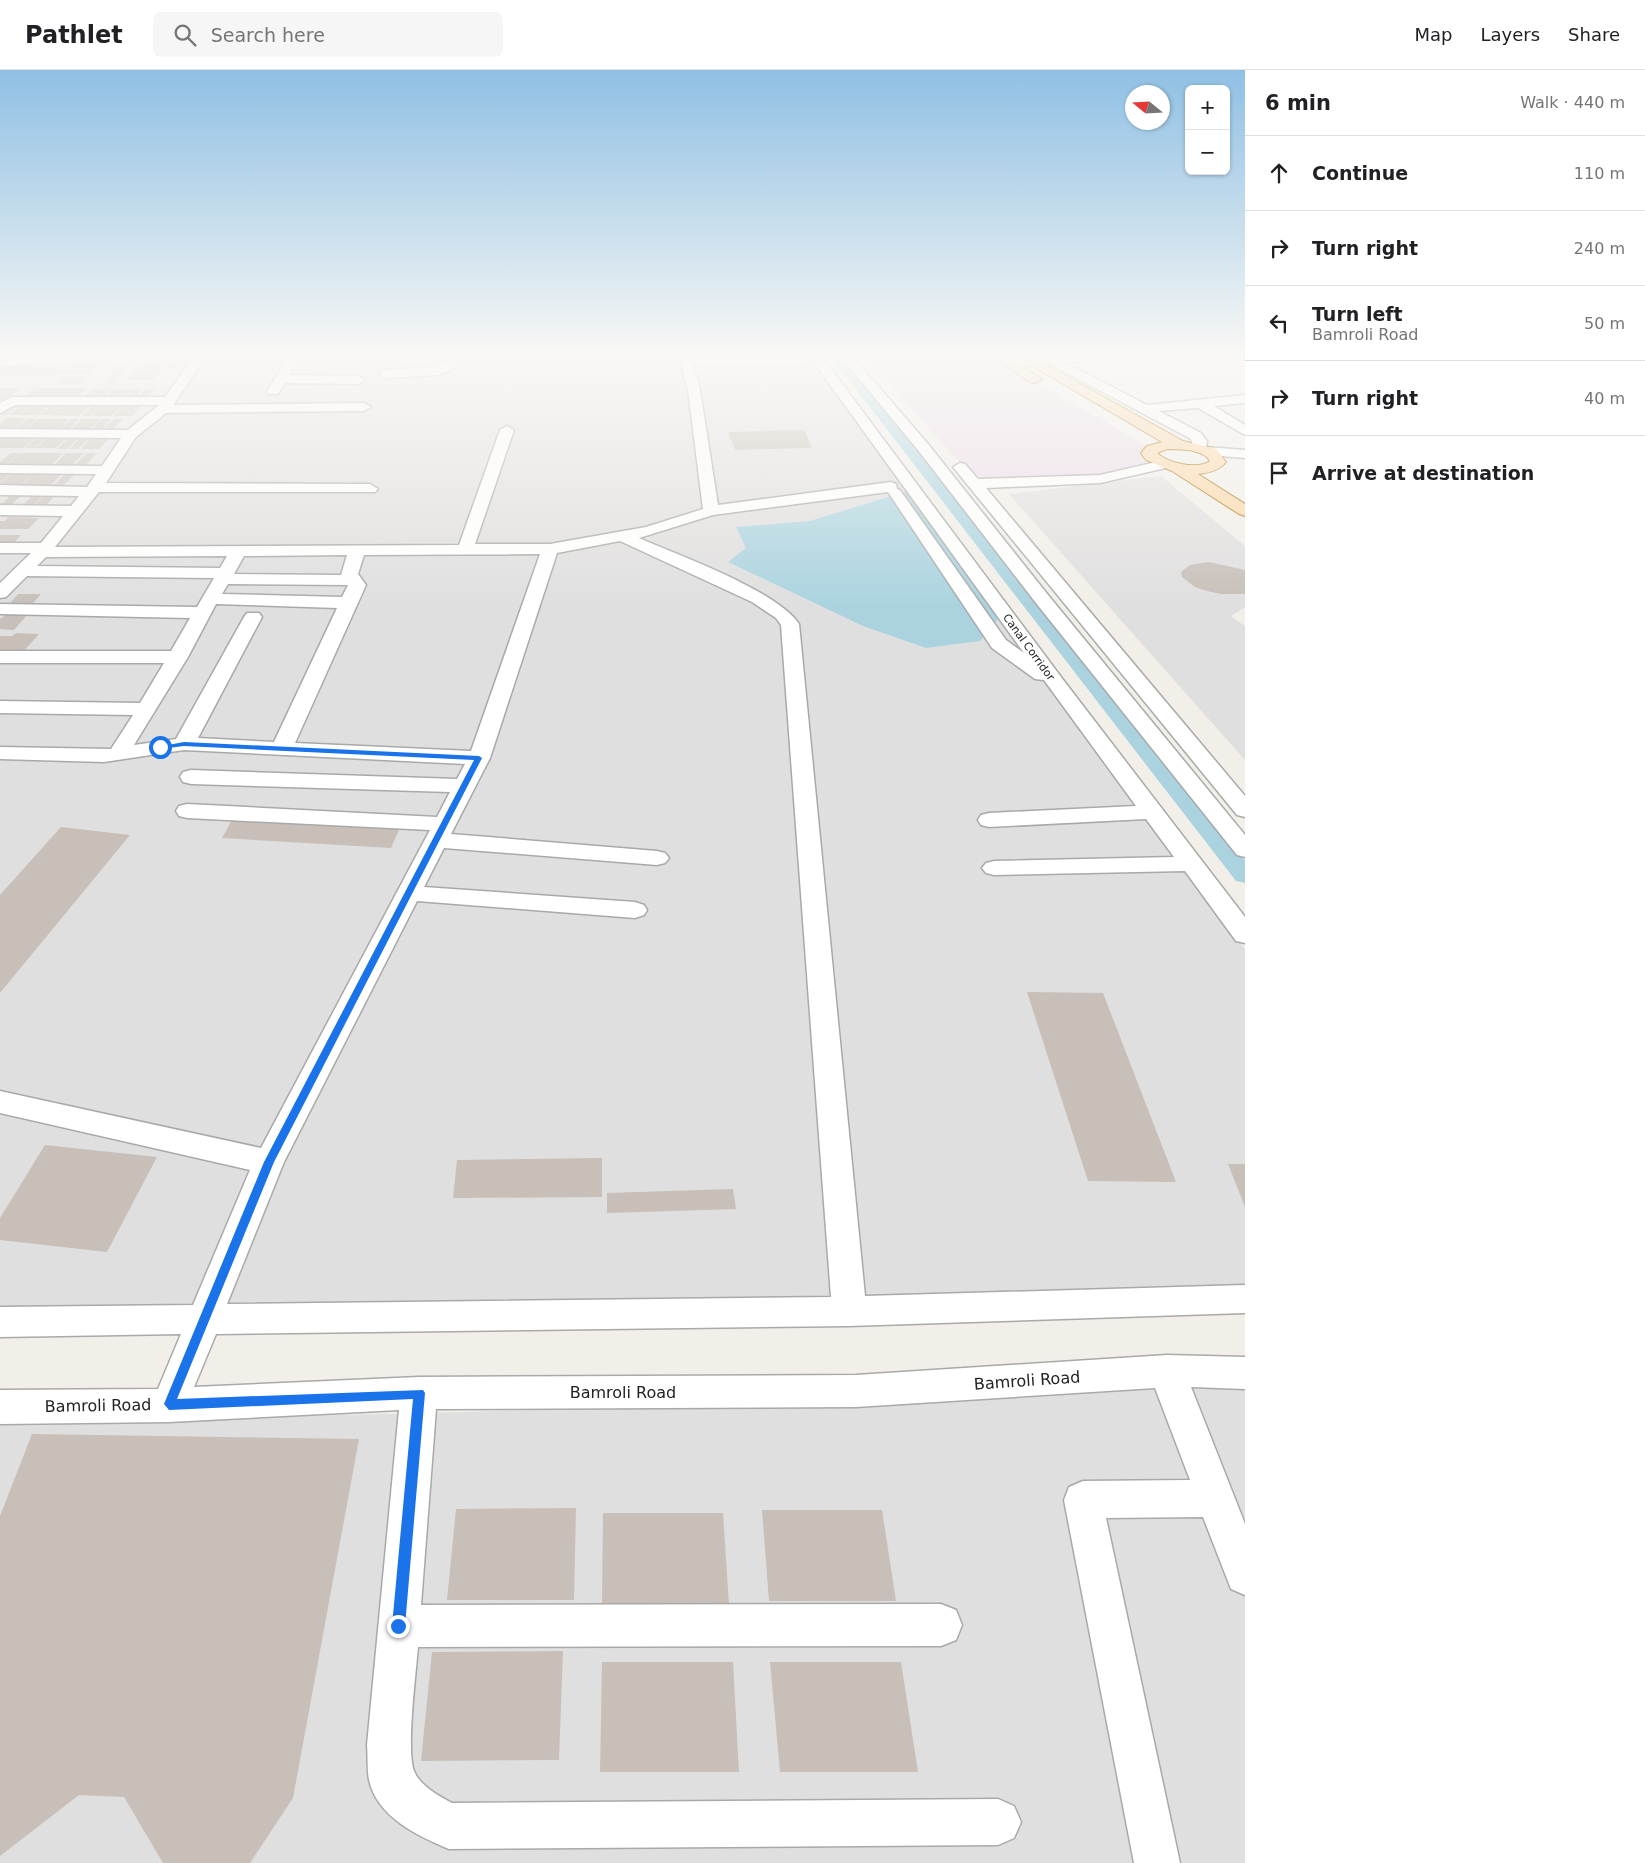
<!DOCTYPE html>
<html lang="en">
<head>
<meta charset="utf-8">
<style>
  :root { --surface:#fff; --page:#f6f6f6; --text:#202124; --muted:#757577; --line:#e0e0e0 }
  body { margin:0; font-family:"DejaVu Sans",sans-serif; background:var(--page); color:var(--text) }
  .controls { position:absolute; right:15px; top:15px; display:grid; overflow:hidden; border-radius:8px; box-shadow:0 1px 4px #0004 }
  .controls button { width:45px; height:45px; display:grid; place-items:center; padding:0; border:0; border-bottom:1px solid var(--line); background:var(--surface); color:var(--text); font:25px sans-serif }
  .compass { position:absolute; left:1125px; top:15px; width:45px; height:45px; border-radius:50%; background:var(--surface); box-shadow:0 1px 4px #0004; rotate:288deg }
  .stop { position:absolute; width:15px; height:15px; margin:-11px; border:4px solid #1a73e8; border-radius:50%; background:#fff }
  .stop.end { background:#1a73e8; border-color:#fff; box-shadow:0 1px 5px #0008 }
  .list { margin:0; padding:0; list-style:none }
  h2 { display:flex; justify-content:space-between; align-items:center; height:65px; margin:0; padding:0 20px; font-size:21px }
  h2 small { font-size:16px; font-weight:400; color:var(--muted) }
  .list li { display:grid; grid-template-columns:32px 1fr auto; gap:15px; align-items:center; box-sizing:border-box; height:75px; padding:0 20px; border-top:1px solid var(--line) }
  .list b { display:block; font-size:19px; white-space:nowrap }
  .list p { margin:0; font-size:16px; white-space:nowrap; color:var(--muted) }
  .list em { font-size:16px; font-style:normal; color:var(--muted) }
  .icon { flex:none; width:28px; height:28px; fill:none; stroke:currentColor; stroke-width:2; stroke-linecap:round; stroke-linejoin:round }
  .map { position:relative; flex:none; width:1245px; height:1793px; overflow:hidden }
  header { display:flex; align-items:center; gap:30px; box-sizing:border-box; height:70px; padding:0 25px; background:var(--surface); border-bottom:1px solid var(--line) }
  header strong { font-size:24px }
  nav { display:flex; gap:28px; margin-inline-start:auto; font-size:18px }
  .search { width:350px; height:45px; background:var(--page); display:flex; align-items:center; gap:12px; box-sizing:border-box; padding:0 18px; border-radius:8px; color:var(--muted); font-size:19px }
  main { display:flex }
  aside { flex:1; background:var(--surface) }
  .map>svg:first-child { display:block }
  .residential { fill:#e0dfdf }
  .industrial { fill:#ebdbe8 }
  .water { fill:#aad3df }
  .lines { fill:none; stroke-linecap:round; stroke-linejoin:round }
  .canal { fill:#aad3df; fill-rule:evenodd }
  .building { fill:#c7bfb8 }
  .minor-casing { stroke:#a9a9a9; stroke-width:3 }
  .major-casing { stroke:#a06b00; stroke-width:2 }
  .minor { fill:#fff; fill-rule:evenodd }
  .major { fill:#fcd6a4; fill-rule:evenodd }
  .route { fill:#1a73e8 }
  .labels { text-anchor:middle; stroke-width:4; stroke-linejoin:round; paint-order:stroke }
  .far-street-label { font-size:11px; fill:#222; stroke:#fff }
  .near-street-label { font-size:16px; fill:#222; stroke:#fff }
</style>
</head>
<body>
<header>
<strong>Pathlet</strong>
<div class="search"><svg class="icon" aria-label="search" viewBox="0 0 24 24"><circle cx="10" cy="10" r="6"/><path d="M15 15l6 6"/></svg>Search here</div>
<nav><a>Map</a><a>Layers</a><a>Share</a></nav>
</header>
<main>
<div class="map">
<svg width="1245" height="1793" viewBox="0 0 1245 1793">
  <rect width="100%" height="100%" fill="#f2efe9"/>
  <path class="residential" d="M0 287H810L1245 879V1221L0 1245Z
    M1161 406 1245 476V537L1231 546 1245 556V690L1009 424Z
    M1212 1318 1245 1319V1793H0V1353L466 1342Z"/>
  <path class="industrial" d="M865 287H997L1149 378 1160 394 1109 406 978 413Z"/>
  <path class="water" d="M914 419 999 548 980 571 926 578 863 556 728 492 746 478 736 457 810 451Z"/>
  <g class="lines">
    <path class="canal" d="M831 287H843L1245 790V813L1236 811Z"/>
  </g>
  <path class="building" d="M146 287H170L154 310H125Z
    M172 287H184L174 299H162Z
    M40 290H104L91 304 0 305V293Z
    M121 292H132L115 313H104Z
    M64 307H88L81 314H57Z
    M0 318H21L6 330H0Z
    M34 318H87L75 330H22Z
    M93 319H112L101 329H82Z
    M114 319H133L122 329H103Z
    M134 319H143L133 330H124Z
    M146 319H155L145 330H136Z
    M13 332H22L7 345H0Z
    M24 332H32L18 345H9Z
    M34 332 52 333 38 345H19Z
    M54 332H63L49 345H40Z
    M64 333H93L79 346 50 345Z
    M95 333H125L112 346H93L101 337 91 346H82Z
    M126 333H145L132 346H114Z
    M7 348H26L11 362H0V354Z
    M28 348 37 349 22 362H12Z
    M38 349H69L59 360 71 349H80L66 362H23Z
    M82 349H101L87 362H68Z
    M102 349H111L98 363H88Z
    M113 349H123L109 362H100Z
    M804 360 812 378 735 380 728 362Z
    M0 363 39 364 24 378H0Z
    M41 364H50L35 378H25Z
    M52 364H71L56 378H36Z
    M72 365H82L67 379H57Z
    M83 365H93L78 379H69Z
    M92 367H110L99 379H81Z
    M11 383H20L4 398H0V392Z
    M21 383H63L48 398H16L24 389 15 398H5Z
    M66 383H84L69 398H51Z
    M87 383H97L82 399 72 398Z
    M2 402H12L0 413V404Z
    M13 402 34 403 17 419H7L14 411 6 419H0V414Z
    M35 402 63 403 47 419H19Z
    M67 402H77L61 418H51Z
    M15 421H26L8 438 0 436Z
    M36 422H47L30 439H19Z
    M48 422H58L42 440 31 439Z
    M8 447 39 448 28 459H0V451H5Z
    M0 465H21L11 476H0Z
    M1209 492 1245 500V524H1221L1207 521 1195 517 1182 507 1181 502 1190 495Z
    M18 524H41L29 538H6Z
    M6 545H27L14 560 0 559V549Z
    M16 563 39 564 23 582H0V566H12Z
    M233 748 401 755 391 778 222 768Z
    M61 757 130 765 0 923V825Z
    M1027 922 1103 923 1176 1112 1088 1111Z
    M45 1075 157 1087 107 1182 0 1170V1148Z
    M602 1088V1127L453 1128 457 1090Z
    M1228 1094H1245V1137Z
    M733 1119 736 1139 607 1143V1123Z
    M32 1364 359 1369 293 1728 250 1793H163L124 1727 79 1725 0 1786V1446Z
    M576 1438 574 1530H447L456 1439Z
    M762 1440H882L896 1531H769Z
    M603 1443H723L729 1535H602Z
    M563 1581 559 1690 421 1691 432 1582Z
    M602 1592H733L739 1702H600Z
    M770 1592H901L918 1702H780Z"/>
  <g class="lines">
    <g class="minor-casing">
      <path id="minor" d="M21 287H78L72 291 0 296V288Z
        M194 287H206L173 335 364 333 371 337 364 341 166 343 136 367 106 413 370 414 378 419 375 422H99L55 477 459 475 500 360 507 356 514 360 475 474H550L646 457 703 439 688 320 679 287 802 288 806 289 808 292 806 295H693L700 320 718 435 891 412 896 414 897 419 900 420 1006 570 1024 583 810 287H822L1064 611 1245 847V873L1236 871 1185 801 994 805 986 803 982 798 986 793 994 791 1174 787 1146 749 989 757 981 755 978 750 981 745 989 743 1136 736 1044 610 1035 609 992 578 888 422 713 445 639 468C680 486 776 520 799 554L865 1226 1245 1215V1243L849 1256 216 1264 194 1317 419 1307 856 1305 1167 1285 1245 1287V1319L1191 1317 1245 1454V1525L1231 1519 1203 1447 1106 1448 1180 1793H1134L1064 1430 1069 1417 1083 1411 1190 1410 1155 1318 856 1337 436 1339 421 1535 941 1534 956 1540 962 1555 956 1570 941 1576 418 1577C416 1602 406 1681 414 1701 420 1716 439 1726 452 1733L998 1729 1014 1736 1021 1752 1014 1768 998 1775 449 1779C418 1766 377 1747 369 1710 367 1699 368 1686 367 1675L399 1340 169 1352 0 1354V1320L158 1319 181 1264 0 1267V1237L193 1235 250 1100 0 1043V1021L261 1078 430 760 187 748 179 746 176 741 179 736 187 734 437 747 450 722 191 714 183 712 180 707 183 702 191 700 457 709 465 694 184 680 104 692 0 689V677L111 679 133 645 0 643V631L140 633 164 593H0V581H171L190 548 0 544V534L197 537 214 508 27 506 6 527 0 528V513L31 483H0V473H41L63 446 0 445V435L71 436 79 426 0 425V415L87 417 96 404 0 403V395L102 396 121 368 0 367V359L128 360 159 335H15L0 343V333L12 327H165ZM620 471 752 532 776 548 781 555 831 1227 227 1234 284 1092 417 831 635 848 644 845 647 840 644 835 635 832 424 817 444 778 657 795 665 793 669 788 665 783 657 781 451 764 490 688 557 483ZM540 484 471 681 295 673 366 515 358 504 364 485ZM347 485 341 505 234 504 244 486ZM227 486 220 498 37 496 46 487ZM228 514 348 515 342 527 222 524ZM216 534 337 538 274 672 198 668 262 547 259 543H247L244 547 176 669 134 675 188 587Z
        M289 287H301L289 305 359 306 365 310 359 314 285 313 278 324H268L267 321Z
        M447 287H459L455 298 438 305 385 308 379 304 385 300 436 297 445 293Z
        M841 287H853L928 374 1048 525 1245 765V787L1237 785 1036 533 918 380Z
        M1040 287H1094L1088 291 1066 293 1147 335 1245 325V333L1214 336 1245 355V365L1198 338 1159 341 1201 363 1207 371 1206 377 1245 380V388L1208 385 1194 381 1191 369 1050 294 1011 298 1005 294 1011 290Z
        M1165 390 1172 394 1170 397 1100 413 986 418 1245 726V747L1237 745 953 397 960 393 965 394 978 409 1100 405Z"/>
    </g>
    <g class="major-casing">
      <path id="major" d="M994 287H1009L1042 309 1035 313 1030 312Z
        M1017 287H1032L1183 371 1216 379 1226 392C1219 401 1208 403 1198 404L1245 434V446L1239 444 1172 401 1146 390 1141 383 1147 376 1162 372ZM1167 379C1181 380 1202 378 1210 391 1196 400 1168 393 1157 383Z"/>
    </g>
    <use href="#minor" class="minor"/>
    <use href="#major" class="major"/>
  </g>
  <linearGradient id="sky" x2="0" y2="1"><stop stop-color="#8fc0e4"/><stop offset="0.53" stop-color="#f9f8f5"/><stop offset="1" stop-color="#f9f8f5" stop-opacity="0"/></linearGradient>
  <rect width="1245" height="538" fill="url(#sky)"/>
  <path class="route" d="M184 672 479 686 482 688 274 1092 177 1329 423 1320 425 1323 405 1556 403 1561 398 1563 394 1561 392 1556 413 1329 169 1340 164 1334 264 1092 474 690 184 676 160 679 157 677Z"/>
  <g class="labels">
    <g class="far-street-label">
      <text transform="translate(1029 577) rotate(54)" y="4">Canal Corridor</text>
    </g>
    <g class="near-street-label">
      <text transform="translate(1027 1310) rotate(-4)" y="6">Bamroli Road</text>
      <text x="623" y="1328">Bamroli Road</text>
      <text transform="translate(98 1335) rotate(-1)" y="6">Bamroli Road</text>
    </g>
  </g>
</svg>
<div class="controls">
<button>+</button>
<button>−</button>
</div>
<svg class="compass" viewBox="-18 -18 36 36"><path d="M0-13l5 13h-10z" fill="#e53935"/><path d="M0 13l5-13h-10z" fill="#757577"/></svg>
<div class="stop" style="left:160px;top:677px"></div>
<div class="stop end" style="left:398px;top:1556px"></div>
</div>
<aside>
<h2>6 min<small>Walk · 440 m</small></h2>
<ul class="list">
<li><svg class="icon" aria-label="ahead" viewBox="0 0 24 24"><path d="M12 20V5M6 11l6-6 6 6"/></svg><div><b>Continue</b></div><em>110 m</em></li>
<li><svg class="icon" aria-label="right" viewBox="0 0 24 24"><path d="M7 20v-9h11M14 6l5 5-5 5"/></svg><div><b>Turn right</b></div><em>240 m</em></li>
<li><svg class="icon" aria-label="left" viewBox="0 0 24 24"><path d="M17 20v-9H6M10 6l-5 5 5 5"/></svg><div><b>Turn left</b><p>Bamroli Road</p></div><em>50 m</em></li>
<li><svg class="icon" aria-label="right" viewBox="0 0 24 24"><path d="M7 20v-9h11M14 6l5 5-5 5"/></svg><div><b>Turn right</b></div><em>40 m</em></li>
<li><svg class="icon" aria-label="arrive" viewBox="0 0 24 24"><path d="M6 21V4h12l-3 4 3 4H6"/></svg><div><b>Arrive at destination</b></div></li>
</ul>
</aside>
</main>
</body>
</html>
